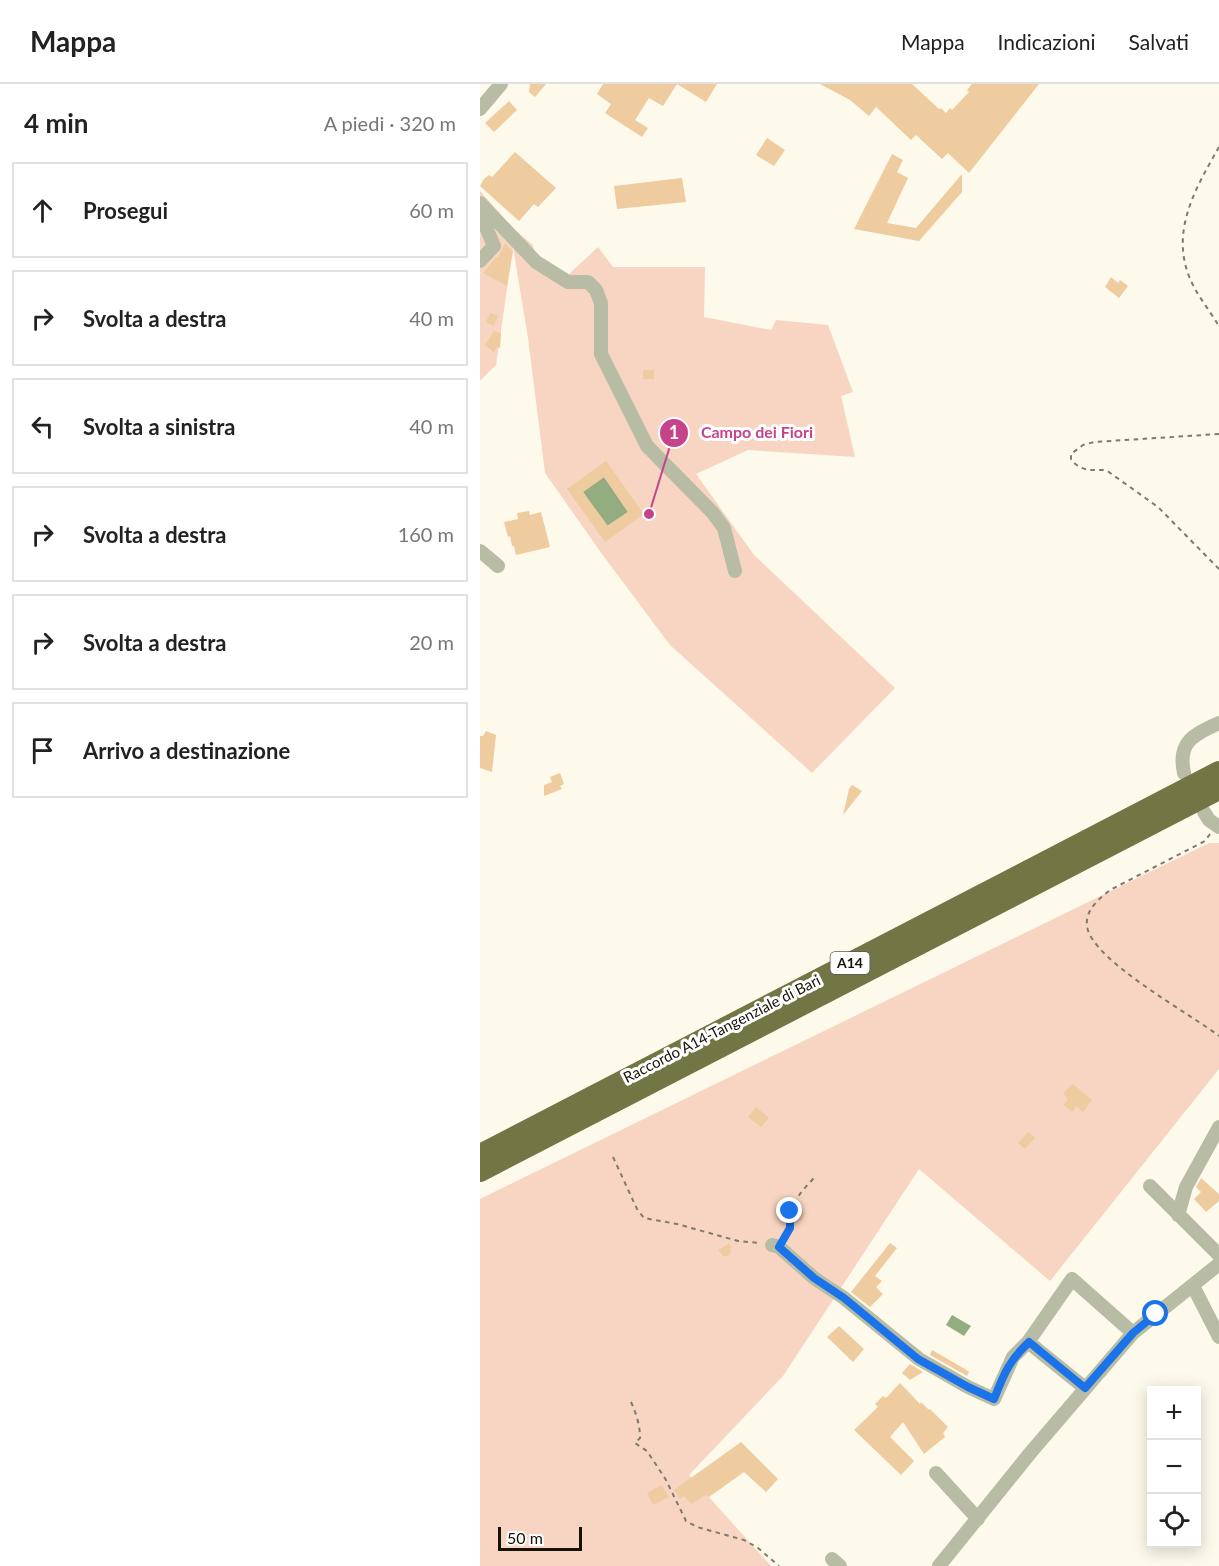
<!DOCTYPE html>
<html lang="it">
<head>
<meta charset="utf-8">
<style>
  :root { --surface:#fff; --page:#f2f2f2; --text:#222; --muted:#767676; --line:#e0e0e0 }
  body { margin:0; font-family:Lato,sans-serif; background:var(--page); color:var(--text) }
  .controls { position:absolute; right:18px; bottom:18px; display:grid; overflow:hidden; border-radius:0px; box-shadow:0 3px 15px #0003 }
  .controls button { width:54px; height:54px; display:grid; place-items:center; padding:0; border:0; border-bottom:2px solid var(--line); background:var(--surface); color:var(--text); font:30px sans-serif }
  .scale { position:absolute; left:18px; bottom:15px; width:84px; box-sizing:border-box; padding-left:6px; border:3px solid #151105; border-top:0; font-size:16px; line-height:21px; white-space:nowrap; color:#151105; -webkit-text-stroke:4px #fff; paint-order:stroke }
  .stop { position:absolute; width:18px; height:18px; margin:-14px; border:4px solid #1a73e8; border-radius:50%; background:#fff }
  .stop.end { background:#1a73e8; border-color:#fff; box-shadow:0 2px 6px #0008 }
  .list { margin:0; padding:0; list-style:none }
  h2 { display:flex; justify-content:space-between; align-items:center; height:78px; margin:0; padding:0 24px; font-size:26px }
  h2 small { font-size:20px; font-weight:400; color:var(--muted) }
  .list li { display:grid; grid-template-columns:39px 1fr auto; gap:18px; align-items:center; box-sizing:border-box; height:96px; margin:0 12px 12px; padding:0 12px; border:2px solid var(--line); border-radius:0px }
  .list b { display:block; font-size:22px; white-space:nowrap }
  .list em { font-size:20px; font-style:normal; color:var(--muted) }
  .icon { flex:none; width:33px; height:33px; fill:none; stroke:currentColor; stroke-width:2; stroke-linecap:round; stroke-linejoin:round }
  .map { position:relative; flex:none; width:739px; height:1482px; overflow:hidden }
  header { display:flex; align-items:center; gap:36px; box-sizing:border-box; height:84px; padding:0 30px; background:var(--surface); border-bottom:2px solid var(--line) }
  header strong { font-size:28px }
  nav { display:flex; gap:33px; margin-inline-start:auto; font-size:21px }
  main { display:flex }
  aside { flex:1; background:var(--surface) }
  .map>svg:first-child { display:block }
  .green { fill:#f7d5c2 }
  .water { fill:#93ad81 }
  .building { fill:#efcba0; fill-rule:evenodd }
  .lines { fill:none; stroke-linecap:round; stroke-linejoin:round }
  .path { stroke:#7e7a6d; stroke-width:2; stroke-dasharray:4.5 4.5; stroke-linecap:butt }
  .minor { stroke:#b9bca5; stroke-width:14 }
  .highway { stroke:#727645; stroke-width:20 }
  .route { stroke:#1a73e8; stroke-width:8 }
  .labels { text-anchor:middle; stroke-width:6; stroke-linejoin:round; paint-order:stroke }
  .shield { fill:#fff; stroke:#5b5850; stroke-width:1.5 }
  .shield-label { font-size:14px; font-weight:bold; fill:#151105 }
  .street-label { font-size:15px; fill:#151105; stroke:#fff }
  .leader { fill:none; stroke:#c6438a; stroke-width:2 }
  .callout-dot { fill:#c6438a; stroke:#fff; stroke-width:2 }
  .mark-label { font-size:18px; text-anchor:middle; font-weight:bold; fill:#fff }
  .callout-label { font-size:16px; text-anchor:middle; font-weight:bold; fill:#c6438a; stroke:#fff; stroke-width:6; stroke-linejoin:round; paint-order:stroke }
</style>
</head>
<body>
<header>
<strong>Mappa</strong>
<nav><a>Mappa</a><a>Indicazioni</a><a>Salvati</a></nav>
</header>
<main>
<aside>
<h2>4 min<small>A piedi · 320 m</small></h2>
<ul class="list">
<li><svg class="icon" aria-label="ahead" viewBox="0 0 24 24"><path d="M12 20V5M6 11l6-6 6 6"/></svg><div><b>Prosegui</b></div><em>60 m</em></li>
<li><svg class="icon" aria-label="right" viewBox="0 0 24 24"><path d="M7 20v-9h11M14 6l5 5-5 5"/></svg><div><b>Svolta a destra</b></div><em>40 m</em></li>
<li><svg class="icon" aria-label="left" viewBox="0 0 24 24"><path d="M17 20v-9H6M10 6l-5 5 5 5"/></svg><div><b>Svolta a sinistra</b></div><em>40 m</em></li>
<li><svg class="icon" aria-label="right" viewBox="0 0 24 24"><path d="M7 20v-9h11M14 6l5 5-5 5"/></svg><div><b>Svolta a destra</b></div><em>160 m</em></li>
<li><svg class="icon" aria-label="right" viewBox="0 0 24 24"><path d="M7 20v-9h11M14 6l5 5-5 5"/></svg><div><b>Svolta a destra</b></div><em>20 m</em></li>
<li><svg class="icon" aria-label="arrive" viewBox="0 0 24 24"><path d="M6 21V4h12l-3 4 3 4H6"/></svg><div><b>Arrivo a destinazione</b></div></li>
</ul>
</aside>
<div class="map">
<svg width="739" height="1482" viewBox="0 0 739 1482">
  <rect width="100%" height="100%" fill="#fdf9eb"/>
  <path class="green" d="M0 107 35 146 53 161 54 170 88 191 118 163 133 183H225L224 233 291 246 296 236 348 241 373 308 361 312 375 373 268 366 216 390 274 471 415 604 332 689 190 561 122 470 65 389 48 254 33 163 16 281 0 297Z
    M729 759H739V985L570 1197 439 1085 303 1292 209 1391 291 1482H0V1115Z"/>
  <path class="water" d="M124 393 148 428 127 442 103 408Z
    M472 1231 491 1242 484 1252 466 1241Z"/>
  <path class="building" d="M50 0H66L55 13 49 8Z
    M123 0H237L226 18 197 0 183 22 169 14 155 36 168 44 162 53 125 29 131 20 117 10Z
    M340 0H432L459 25 461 24 466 29 470 24 472 26 489 8 487 6 492 0H559L489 89 468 69 462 75 436 51 431 56 396 23 389 32 370 16Z
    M29 17 37 26 14 48 5 39Z
    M287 54 305 66 294 82 276 71Z
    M35 68 76 104 58 123 54 120 39 137 0 102 4 95 9 91 12 93Z
    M412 70 423 76 417 88 428 94 407 139 436 144 482 90V108L439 157 374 145Z
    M202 94 206 118 137 125 134 102Z
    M25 159 33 167 27 202 3 189 16 173 18 174Z
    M631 193 638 199 640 196 648 202 639 214 625 203Z
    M10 229 18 232 14 242 6 238Z
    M14 247 21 249 20 264 17 263 14 268 5 261Z
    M163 286H174V295H163Z
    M126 377 164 430 125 458 87 405ZM124 393 148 428 128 442 103 408Z
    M49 427 50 431 61 428 70 463 36 471 34 462H32L30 452 28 453 24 438 38 435 37 429Z
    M6 647 16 651 12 688 0 684V652H3Z
    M80 689 84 700 80 702 82 705 64 712V701L72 698 70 693Z
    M372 701 382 707 363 731 369 705Z
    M593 1000 612 1016 603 1028 596 1022 592 1028 584 1021 588 1015 583 1009Z
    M276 1023 289 1034 281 1043 268 1033Z
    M548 1048 555 1054 545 1065 538 1059Z
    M721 1094 739 1110V1117L726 1128 714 1115 721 1108 716 1103Z
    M321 1126 325 1129 322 1136 312 1138 314 1128Z
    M250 1159 251 1169 248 1172H243L238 1166Z
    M410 1159 417 1164 395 1192 402 1197 396 1203 403 1210 390 1223 371 1208Z
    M359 1242 384 1265 373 1278 347 1253Z
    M452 1266 485 1285 489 1288 487 1292 450 1271Z
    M430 1280 443 1288 430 1296 422 1289Z
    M420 1299 440 1320 441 1318 449 1326 450 1325 468 1343 463 1349 465 1353 444 1370 423 1338 410 1353 434 1377 421 1391 374 1346 398 1323 395 1320 403 1312 406 1314Z
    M261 1358 298 1395 286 1408 264 1388 229 1413 226 1411 211 1420 204 1412 200 1415 194 1406Z
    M182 1401 189 1413 173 1421 167 1409Z"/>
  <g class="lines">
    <path class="path" d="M739 63C714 107 687 152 714 203 721 216 731 229 739 242
      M739 350 614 358 603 361 591 370V376C603 388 610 386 626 386L678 423 739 485
      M730 750 725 757 630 806C619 815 605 826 607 842 611 876 711 930 739 952
      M133 1073 157 1125 164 1134 197 1140 258 1157 280 1159
      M306 1154C310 1145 307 1139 309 1131 313 1116 326 1102 336 1092
      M151 1318C156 1329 160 1341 160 1354L155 1359 167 1367 173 1376 186 1396 206 1437 217 1443 264 1456 278 1464 299 1482"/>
    <path class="minor" d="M0 25 21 0
      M0 119 56 178 88 198H108L116 206 121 219V270L167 362 233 429 244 444 255 487
      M0 136 5 141 14 162 0 177
      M0 467 18 482
      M704 689C697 657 715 650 739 639
      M724 728 729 736 739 743
      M670 1102 739 1171
      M698 1131 706 1103 739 1043
      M292 1161 299 1163 334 1194 364 1214 439 1275 488 1303 514 1315 533 1273 548 1258 592 1195 653 1249
      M713 1202 739 1253
      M548 1258 605 1304
      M456 1389 498 1435
      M352 1475 360 1482
      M459 1482 551 1368 653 1249 739 1180"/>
    <path class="highway" d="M0 1070 739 687
      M0 1088 739 706"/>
  </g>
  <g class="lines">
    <path class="route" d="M310 1127V1144L299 1163 334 1194 364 1214 438 1275 488 1303 514 1315C524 1290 528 1278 549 1258L605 1304 653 1249 676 1230"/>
  </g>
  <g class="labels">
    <rect class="shield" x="350.5" y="868" width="39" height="22" rx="4.5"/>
    <g class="shield-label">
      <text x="370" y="884">A14</text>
    </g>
    <g class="street-label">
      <text transform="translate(242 945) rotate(-27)" y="5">Raccordo A14-Tangenziale di Bari</text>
    </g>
  </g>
  <path class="leader" d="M169 430L194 349"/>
  <g class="callout-dot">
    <circle cx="169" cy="430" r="6"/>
    <circle cx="194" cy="349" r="15"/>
  </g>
  <g class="mark-label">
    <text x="194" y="355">1</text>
  </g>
  <g class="callout-label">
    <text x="277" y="354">Campo dei Fiori</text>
  </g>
</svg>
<div class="controls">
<button>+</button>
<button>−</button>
<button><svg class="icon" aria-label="locate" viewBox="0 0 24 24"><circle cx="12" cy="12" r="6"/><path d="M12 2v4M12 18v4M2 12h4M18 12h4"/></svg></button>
</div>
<div class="scale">50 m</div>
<div class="stop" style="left:676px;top:1230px"></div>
<div class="stop end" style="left:310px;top:1127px"></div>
</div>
</main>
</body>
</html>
